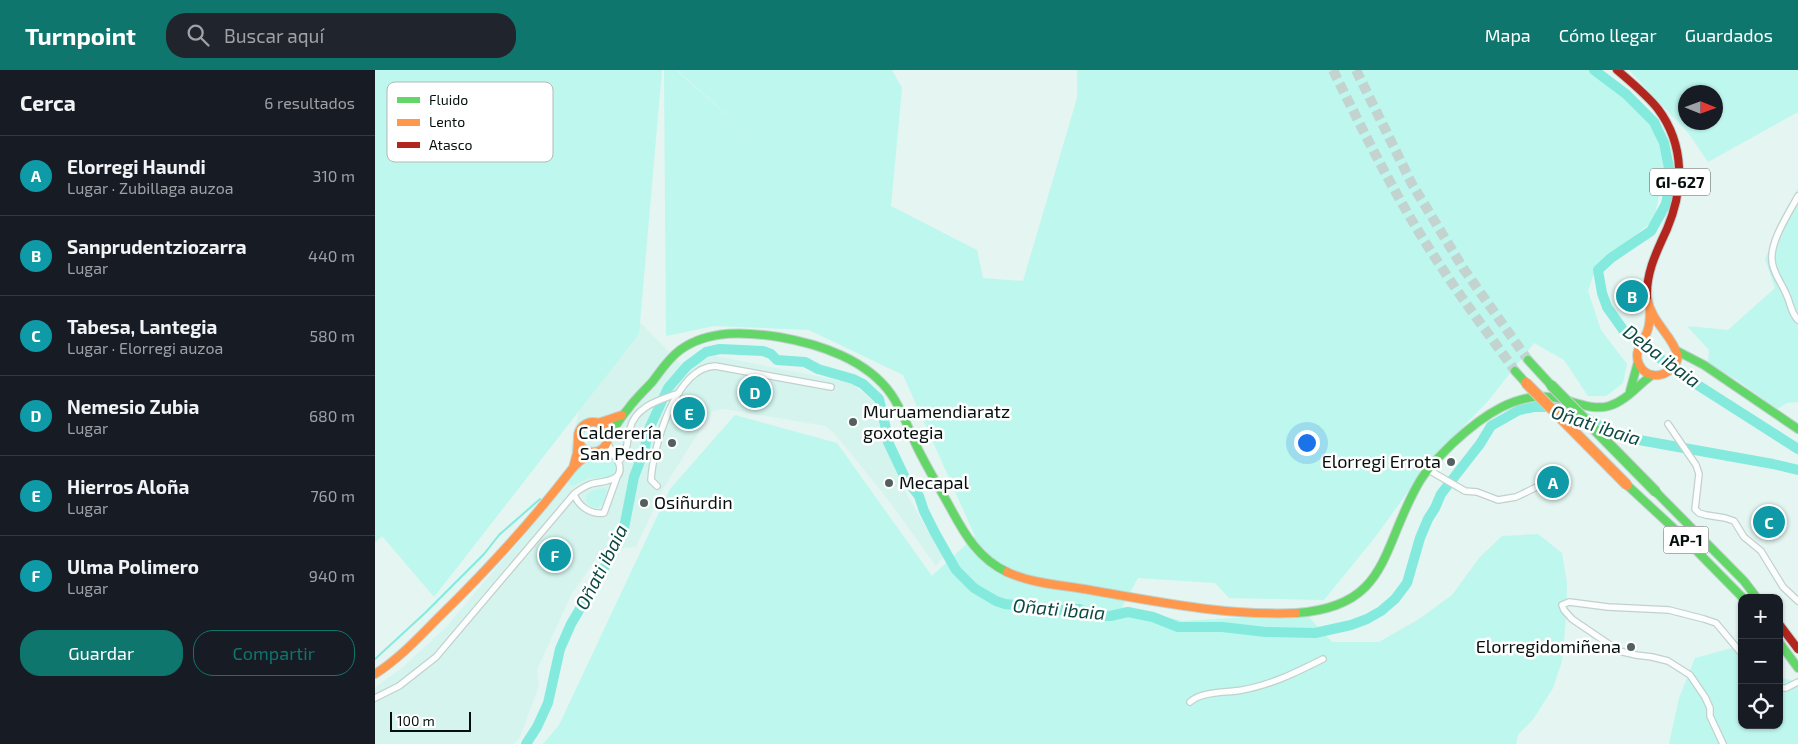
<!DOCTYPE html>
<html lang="es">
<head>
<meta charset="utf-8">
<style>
  :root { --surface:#171b24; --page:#20242c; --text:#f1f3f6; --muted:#9ea1a6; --line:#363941; --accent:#0f766e }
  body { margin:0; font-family:"Exo 2",sans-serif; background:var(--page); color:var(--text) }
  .controls { position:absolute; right:15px; bottom:15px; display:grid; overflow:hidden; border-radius:10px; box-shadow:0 1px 4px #0004 }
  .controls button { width:45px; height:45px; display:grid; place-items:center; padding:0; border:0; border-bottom:1px solid var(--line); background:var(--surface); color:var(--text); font:25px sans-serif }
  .compass { position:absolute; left:1303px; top:15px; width:45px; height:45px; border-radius:50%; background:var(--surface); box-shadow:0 1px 4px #0004; rotate:91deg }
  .scale { position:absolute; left:15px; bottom:12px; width:81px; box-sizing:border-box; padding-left:5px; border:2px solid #05100e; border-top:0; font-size:14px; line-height:18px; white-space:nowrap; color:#05100e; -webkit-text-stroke:4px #fff; paint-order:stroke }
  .you { position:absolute; left:931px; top:372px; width:18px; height:18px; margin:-12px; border:4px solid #fff; border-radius:50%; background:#1a73e8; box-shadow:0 0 0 8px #1a73e833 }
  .badge { display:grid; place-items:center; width:32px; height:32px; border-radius:50%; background:var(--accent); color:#fff; font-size:16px; font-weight:700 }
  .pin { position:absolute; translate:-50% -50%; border:2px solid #fff; box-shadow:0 1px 5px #0006 }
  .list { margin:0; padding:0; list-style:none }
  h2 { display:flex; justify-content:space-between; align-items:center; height:65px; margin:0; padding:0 20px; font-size:21px }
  h2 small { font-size:16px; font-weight:400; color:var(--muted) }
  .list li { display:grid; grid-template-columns:32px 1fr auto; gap:15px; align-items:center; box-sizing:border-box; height:80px; padding:0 20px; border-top:1px solid var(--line) }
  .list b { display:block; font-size:19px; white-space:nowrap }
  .list p { margin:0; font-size:16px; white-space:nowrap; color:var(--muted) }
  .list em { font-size:16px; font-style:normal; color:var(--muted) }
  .actions { display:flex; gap:10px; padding:15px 20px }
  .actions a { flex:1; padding:11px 0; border:1px solid var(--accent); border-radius:20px; text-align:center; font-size:18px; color:var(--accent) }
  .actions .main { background:var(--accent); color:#fff }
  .icon { flex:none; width:28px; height:28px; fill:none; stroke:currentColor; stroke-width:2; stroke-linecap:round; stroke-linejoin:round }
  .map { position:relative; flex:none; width:1423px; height:674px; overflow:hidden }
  header { display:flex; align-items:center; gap:30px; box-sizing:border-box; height:70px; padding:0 25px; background:var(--accent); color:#fff }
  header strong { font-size:24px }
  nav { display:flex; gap:28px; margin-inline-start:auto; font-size:18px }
  .search { width:350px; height:45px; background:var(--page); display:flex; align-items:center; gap:12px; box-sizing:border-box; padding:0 18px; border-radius:20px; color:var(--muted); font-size:19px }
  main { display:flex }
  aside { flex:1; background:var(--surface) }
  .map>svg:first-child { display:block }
  .built { fill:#d5f4ee }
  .green { fill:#bef7ee; fill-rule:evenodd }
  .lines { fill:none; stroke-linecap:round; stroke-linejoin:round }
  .stream { stroke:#83eadd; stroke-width:2 }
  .river { stroke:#83eadd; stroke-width:10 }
  .highway-tunnel { stroke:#c3d3d0; stroke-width:10; stroke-dasharray:10 5; stroke-linecap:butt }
  .street-casing { stroke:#c2d1ce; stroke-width:8 }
  .fast-casing { stroke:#c2d1ce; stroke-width:10 }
  .slow-casing { stroke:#c2d1ce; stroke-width:10 }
  .jam-casing { stroke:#c2d1ce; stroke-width:10 }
  .street { stroke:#fbfefd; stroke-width:5.5 }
  .fast { stroke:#63d668; stroke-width:8 }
  .slow { stroke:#ff974d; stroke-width:8 }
  .jam { stroke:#b3261e; stroke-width:8 }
  .fast-bridge-casing { stroke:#c8d0cf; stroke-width:12; stroke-linecap:butt }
  .slow-bridge-casing { stroke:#c8d0cf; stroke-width:12; stroke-linecap:butt }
  .fast-bridge { stroke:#63d668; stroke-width:10 }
  .slow-bridge { stroke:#ff974d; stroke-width:10 }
  .poi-dot { fill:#53605e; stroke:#fff; stroke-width:2 }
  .labels { text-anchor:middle; stroke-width:5; stroke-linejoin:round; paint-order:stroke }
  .shield { fill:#fff; stroke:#505856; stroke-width:1 }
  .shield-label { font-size:16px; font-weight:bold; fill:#05100e }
  .poi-label { font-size:18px; fill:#05100e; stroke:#fff; text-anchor:start }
  .water-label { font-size:19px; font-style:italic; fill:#0b4a43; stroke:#fff }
  .key { fill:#fff; stroke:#b4b7b7; stroke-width:1 }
  .key-label { font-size:14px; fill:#05100e }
</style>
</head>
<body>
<header>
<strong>Turnpoint</strong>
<div class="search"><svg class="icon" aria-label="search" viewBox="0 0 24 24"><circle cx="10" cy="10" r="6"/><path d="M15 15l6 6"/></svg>Buscar aquí</div>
<nav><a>Mapa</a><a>Cómo llegar</a><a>Guardados</a></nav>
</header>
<main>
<aside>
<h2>Cerca<small>6 resultados</small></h2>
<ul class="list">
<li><span class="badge" style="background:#0f9aa8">A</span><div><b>Elorregi Haundi</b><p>Lugar · Zubillaga auzoa</p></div><em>310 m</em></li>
<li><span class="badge" style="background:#0f9aa8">B</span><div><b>Sanprudentziozarra</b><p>Lugar</p></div><em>440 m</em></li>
<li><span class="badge" style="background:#0f9aa8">C</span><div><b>Tabesa, Lantegia</b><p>Lugar · Elorregi auzoa</p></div><em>580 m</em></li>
<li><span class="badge" style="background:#0f9aa8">D</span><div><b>Nemesio Zubia</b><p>Lugar</p></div><em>680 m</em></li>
<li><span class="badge" style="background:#0f9aa8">E</span><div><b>Hierros Aloña</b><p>Lugar</p></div><em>760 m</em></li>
<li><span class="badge" style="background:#0f9aa8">F</span><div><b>Ulma Polimero</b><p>Lugar</p></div><em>940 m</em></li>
</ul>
<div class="actions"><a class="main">Guardar</a><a>Compartir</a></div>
</aside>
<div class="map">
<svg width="1423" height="674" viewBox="0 0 1423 674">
  <rect width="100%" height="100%" fill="#e4f5f2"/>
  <path class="built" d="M261 248 312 300 329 289 341 286 476 313 498 331 513 383 528 418 568 487 561 496 511 427 460 364 450 356 350 339 337 341 288 419 261 477 227 480 196 525 162 600 164 615 145 667 139 674H0V617L27 598 71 557 201 404 195 378 211 313Z"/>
  <path class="green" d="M0 0H287L264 264 59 527 7 466 0 473Z
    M289 0H301L390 79 302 0H517L527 18 516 136 602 180 608 208 648 211 702 28V0H1220L1259 36 1277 58 1291 93 1279 150 1221 197 1213 221 1226 260 1252 294 1248 313 1231 326H1213L1189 290 1159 273 1113 331 1055 391 1001 466 949 530 854 528 840 513 763 508 747 537 808 551 889 546 932 545 957 572H1004L1044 549 1077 525 1105 487 1127 466 1163 464 1187 483 1192 513 1191 549 1187 591 1178 618 1159 648 1143 665 1141 674H168L184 655 295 419 360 345 462 373 557 506 600 466 528 305 434 260 339 256 291 266Z
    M1254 0H1423V42L1333 92 1314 64ZM1310 22H1340V52H1310Z
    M1423 118V332L1412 333 1402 339 1362 310 1333 293 1334 280 1312 256 1353 260 1400 218 1390 189Z
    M220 387 235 388 240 394V398L237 407 231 409V408H214L197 416 193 412 202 401Z
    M230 418 232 421 228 434 221 438 215 436 211 431C211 420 221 419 230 418Z
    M1357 578 1367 585V655H1404V607L1423 612V674H1294L1304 628 1320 588Z"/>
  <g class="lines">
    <path class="stream" d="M0 589 50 543 109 484 124 465 165 429"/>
    <path class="river" d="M1219 0 1251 24 1279 52 1289 73 1296 108 1291 134 1276 161 1236 188 1223 200 1227 223 1232 237 1249 261 1307 305 1423 379
      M151 674 162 657 173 633 185 579 196 554 232 493 239 476 249 458 259 407 270 378 273 361 293 318 312 296 331 282 345 279 388 281 396 284 402 290 430 292 443 299 478 309 488 314 504 329 511 359 513 372 530 408 544 426 549 441 560 463 581 500 599 518 621 531 630 534 687 540 704 539 722 546H735L753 542 778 547 803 557H847L891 562 940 563 976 555 992 549 1006 541 1020 529 1032 513 1045 468 1053 449 1060 438 1066 424 1105 374 1116 356 1144 340 1159 337H1176L1186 339 1209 347 1236 362 1253 368 1398 394 1423 400"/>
    <path class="highway-tunnel" d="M958 0C992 69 1026 138 1069 201 1091 235 1117 268 1140 301
      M981 0 1037 114 1088 198 1153 290"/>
    <g class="street-casing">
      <path id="street" d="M1423 126C1414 143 1395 171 1397 190 1397 202 1408 215 1412 226 1416 235 1416 243 1423 250
        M1293 354 1321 395 1324 404 1320 439 1324 443 1331 445 1350 448 1359 451 1369 467 1386 481 1408 517 1423 531
        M223 381H228L239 386 251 381
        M243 392C254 382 251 372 255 359 260 336 285 330 304 323
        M1052 399 1090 421 1102 422 1123 430 1141 427 1166 415 1169 420
        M282 416 276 410C278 377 300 298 340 296L456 317
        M199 424C203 436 216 445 229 443L242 407
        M1404 618H1411L1423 612
        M0 628 24 616 61 587 199 424C204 420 210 416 216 414 227 411 252 412 243 391 239 383 235 381 232 371
        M815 632C826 621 853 623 867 620 896 615 922 602 948 589
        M1348 674 1335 646V638L1330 627 1315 605 1293 591 1277 587 1261 585 1244 581 1197 549 1189 540 1187 535 1194 532 1233 537 1294 540 1329 549 1341 553 1367 584"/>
    </g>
    <g class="fast-casing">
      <path id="fast" d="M1302 281 1329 295 1423 359
        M1153 290 1176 315
        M1140 301 1151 313
        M1255 321 1263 292
        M233 367C240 358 245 348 253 339 260 329 270 320 278 311 286 300 294 288 305 280 334 259 372 262 404 267 445 274 492 290 516 324 528 341 534 361 543 379 553 399 565 419 576 439 590 465 604 489 632 502
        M1252 415 1307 466 1368 528
        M1281 422 1369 511 1382 528
        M921 543C1013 537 1006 480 1042 416 1051 399 1065 386 1078 373 1106 347 1142 320 1182 328 1199 331 1216 341 1234 336 1251 331 1263 315 1277 305
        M1404 572 1423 598"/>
    </g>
    <g class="slow-casing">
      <path id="slow" d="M1272 227C1276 253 1297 264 1303 286 1301 305 1273 314 1264 294 1258 281 1268 273 1272 262 1275 255 1275 247 1275 239
        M203 367a15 15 0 1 1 30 0a15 15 0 1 1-30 0Z
        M223 353 247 345
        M198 398 202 383 203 370
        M632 502C658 514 687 515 715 520 783 532 852 546 921 543
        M0 604C25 588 44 567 65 546 112 500 157 451 197 399L205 391 219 382"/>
    </g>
    <g class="jam-casing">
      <path id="jam" d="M1242 0C1256 12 1272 25 1283 39 1310 75 1309 119 1292 159 1282 181 1271 202 1272 227
        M1404 554 1423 579"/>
    </g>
    <use href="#street" class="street"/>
    <use href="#fast" class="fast"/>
    <use href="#slow" class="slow"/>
    <use href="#jam" class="jam"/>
    <g class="fast-bridge-casing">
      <path id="fast-bridge" d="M1176 315 1281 422"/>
    </g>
    <g class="slow-bridge-casing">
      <path id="slow-bridge" d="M1151 313 1252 415"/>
    </g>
    <use href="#fast-bridge" class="fast-bridge"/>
    <use href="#slow-bridge" class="slow-bridge"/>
  </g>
  <g class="poi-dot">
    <circle cx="478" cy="352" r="5"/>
    <circle cx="297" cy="373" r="5"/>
    <circle cx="1076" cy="392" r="5"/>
    <circle cx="514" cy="413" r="5"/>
    <circle cx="269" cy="433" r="5"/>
    <circle cx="1256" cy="577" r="5"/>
  </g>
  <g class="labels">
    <g class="shield">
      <rect x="1275" y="98.5" width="60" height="27" rx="4"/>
      <rect x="1288.5" y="456.5" width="45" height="27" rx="4"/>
    </g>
    <g class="shield-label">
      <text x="1305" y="118">GI-627</text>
      <text x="1311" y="476">AP-1</text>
    </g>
    <g class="poi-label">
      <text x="488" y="348">Muruamendiaratz<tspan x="488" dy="21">goxotegia</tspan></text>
      <text x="287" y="369" text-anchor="end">Calderería<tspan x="287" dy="21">San Pedro</tspan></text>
      <text x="1066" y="398" text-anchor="end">Elorregi Errota</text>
      <text x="524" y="419">Mecapal</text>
      <text x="279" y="439">Osiñurdin</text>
      <text x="1246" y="583" text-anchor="end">Elorregidomiñena</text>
    </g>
    <g class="water-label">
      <text transform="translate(1287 286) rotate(37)" y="7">Deba ibaia</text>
      <text transform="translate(1221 355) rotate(18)" y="7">Oñati ibaia</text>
      <text transform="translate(226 497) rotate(-63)" y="7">Oñati ibaia</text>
      <text transform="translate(684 539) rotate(5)" y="7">Oñati ibaia</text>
    </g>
  </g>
  <rect x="12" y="12" width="166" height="80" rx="8" class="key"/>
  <rect x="22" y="27" width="23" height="6" fill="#63d668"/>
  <rect x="22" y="49" width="23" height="7" fill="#ff974d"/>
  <rect x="22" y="72" width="23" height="6" fill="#b3261e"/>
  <g class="key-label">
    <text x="54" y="35">Fluido</text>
    <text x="54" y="57">Lento</text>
    <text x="54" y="80">Atasco</text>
  </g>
</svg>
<div class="controls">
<button>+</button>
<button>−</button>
<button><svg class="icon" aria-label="locate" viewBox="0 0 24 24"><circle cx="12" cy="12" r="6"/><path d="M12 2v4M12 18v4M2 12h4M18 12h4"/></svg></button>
</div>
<svg class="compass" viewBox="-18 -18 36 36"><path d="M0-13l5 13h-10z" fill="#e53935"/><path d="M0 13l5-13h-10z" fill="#9ea1a6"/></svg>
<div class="scale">100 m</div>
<div class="you"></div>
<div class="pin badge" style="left:1178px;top:412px;background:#0f9aa8">A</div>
<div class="pin badge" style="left:1257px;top:226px;background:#0f9aa8">B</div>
<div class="pin badge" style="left:1394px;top:452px;background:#0f9aa8">C</div>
<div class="pin badge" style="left:380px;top:322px;background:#0f9aa8">D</div>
<div class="pin badge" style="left:314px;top:343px;background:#0f9aa8">E</div>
<div class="pin badge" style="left:180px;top:485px;background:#0f9aa8">F</div>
</div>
</main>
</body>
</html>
